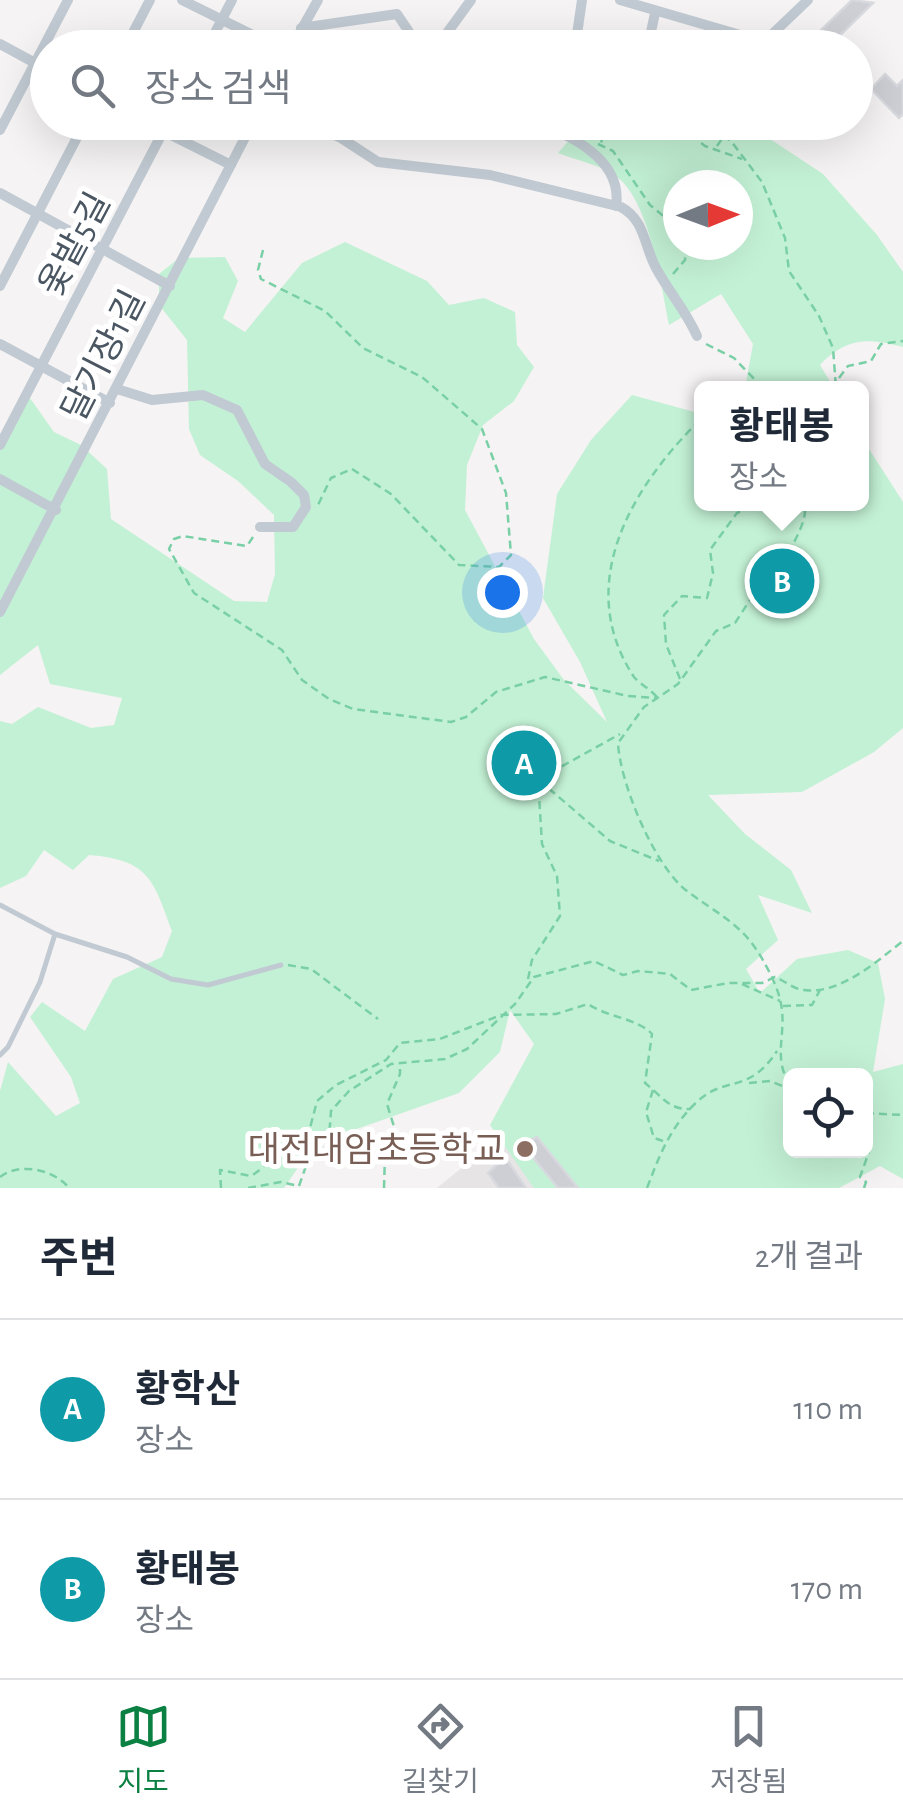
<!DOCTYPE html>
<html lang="ko">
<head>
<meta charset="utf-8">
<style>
  :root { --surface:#fff; --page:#f6f6f7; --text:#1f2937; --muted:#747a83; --line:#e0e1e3; --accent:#0b8043 }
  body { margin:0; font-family:"Alegreya Sans","Noto Sans KR",sans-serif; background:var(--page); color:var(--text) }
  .controls { position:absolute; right:30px; bottom:30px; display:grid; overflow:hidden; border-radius:15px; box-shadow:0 10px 40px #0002 }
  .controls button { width:90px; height:90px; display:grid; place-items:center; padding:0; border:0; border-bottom:2px solid var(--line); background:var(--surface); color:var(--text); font:50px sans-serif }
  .compass { position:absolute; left:663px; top:170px; width:90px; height:90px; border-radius:50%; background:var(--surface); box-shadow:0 10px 40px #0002; rotate:89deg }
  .you { position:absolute; left:502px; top:592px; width:35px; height:35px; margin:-25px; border:8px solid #fff; border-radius:50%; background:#1a73e8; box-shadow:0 0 0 15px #1a73e833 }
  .badge { display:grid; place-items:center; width:65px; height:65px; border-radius:50%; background:var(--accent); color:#fff; font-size:32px; font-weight:700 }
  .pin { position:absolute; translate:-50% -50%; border:5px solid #fff; box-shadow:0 2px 10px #0006 }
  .popup { position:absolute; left:694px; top:381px; width:175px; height:130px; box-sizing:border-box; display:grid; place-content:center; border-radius:15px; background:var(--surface); filter:drop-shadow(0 2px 8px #0005); font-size:32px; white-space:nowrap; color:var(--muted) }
  .popup b { font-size:38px; color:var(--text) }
  .popup::after { content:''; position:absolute; left:50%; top:100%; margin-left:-20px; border:20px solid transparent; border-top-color:var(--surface) }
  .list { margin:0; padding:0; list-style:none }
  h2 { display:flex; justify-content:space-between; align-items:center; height:130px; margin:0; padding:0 40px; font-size:42px }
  h2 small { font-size:32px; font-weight:400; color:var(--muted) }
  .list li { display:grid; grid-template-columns:65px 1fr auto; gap:30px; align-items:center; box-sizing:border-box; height:180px; padding:0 40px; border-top:2px solid var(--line) }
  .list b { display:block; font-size:38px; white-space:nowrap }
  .list p { margin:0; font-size:32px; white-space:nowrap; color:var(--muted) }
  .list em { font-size:32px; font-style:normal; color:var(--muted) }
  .icon { flex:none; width:55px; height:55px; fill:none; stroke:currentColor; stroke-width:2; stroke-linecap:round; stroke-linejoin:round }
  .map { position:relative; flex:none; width:903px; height:1188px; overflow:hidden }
  .search { position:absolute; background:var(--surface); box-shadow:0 10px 40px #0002; left:30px; right:30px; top:30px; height:110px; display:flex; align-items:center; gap:25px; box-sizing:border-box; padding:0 35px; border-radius:55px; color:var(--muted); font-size:38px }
  .sheet { height:490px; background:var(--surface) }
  nav { display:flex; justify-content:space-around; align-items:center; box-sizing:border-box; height:140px; border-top:2px solid var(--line); background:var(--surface); font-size:28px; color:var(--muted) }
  nav a { display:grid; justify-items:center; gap:5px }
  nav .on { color:var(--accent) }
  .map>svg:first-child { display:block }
  .education { fill:#e6e4e5 }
  .green { fill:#c3f1d5; fill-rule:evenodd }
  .building { fill:#cdcfd5; stroke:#d7d9de; stroke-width:2.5 }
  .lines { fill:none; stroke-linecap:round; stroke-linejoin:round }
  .path { stroke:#7ad0a6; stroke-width:2.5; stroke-dasharray:8 5; stroke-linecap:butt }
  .service { stroke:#c1cad2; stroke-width:5 }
  .minor { stroke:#c1cad2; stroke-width:10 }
  .education-dot { fill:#8d6e63; stroke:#fff; stroke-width:4 }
  .labels { text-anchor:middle; stroke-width:10; stroke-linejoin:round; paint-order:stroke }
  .street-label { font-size:35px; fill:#4a5661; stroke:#fff }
  .education-label { font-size:35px; fill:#785e54; stroke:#fff; text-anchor:end }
</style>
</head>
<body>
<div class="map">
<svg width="903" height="1188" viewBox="0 0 903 1188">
  <rect width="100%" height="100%" fill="#f5f3f3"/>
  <path class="education" d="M534 1109 597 1188H437Z"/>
  <path class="green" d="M584 123H721L727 128 764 135 823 174 877 235 903 272V347C868 337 845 338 820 365L834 388H745L753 344 721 294 669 325C661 286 650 202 617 177 602 165 575 160 558 153ZM678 185H738V245H678Z
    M345 242 427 281 449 305 484 298 515 312 517 345 534 367 514 401 483 425 467 465 465 510 534 639 564 680 607 722 580 662 543 598 557 494 591 440 632 395 702 414V504H862V438L903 502V728L874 752 802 792 708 795 745 834 791 870 812 913 758 895 778 940 746 969 760 993 797 959 848 950 878 963 885 999 873 1072 903 1064V1179L880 1166 839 1188H534L490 1125 534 1044 510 1010 500 1052 459 1093 314 1144 284 1188H0V1091L8 1062 56 1116 80 1103 71 1077 30 1017 42 1002 85 1031 113 979 162 957 172 931C153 879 149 860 89 855L73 870 44 850 26 876 0 888V721L12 724 38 707 91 728 114 725 122 698 50 684 38 645 0 675V443L27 394 54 432 81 445 107 469 111 519 234 601 267 602 275 574 274 515 238 481 200 455 189 429 187 340 159 305V274L179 258 225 257 238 281 223 318 245 332 302 263ZM790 1076H866V1150H790Z"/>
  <path class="building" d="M852 0 873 3 830 45 818 33Z
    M885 74 897 86 903 80V114L899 118 871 89Z
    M537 1137 578 1188H558L522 1144Z
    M505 1157 526 1188H499L488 1173Z"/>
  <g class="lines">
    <path class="path" d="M597 122 602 143
      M701 122 731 141 762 182 785 238 789 271 819 316 833 348 836 388
      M709 133 701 143 705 146 742 159
      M598 144 613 151 650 205 678 228
      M717 146 728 130 726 122
      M263 250 258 270 261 279 325 311 363 348 422 377 482 429 506 493 511 555 499 567 459 565 391 494 352 469 331 478 318 505
      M673 274 685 260 686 245
      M706 344 734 358 763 388
      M839 378 848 366 871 361 881 344 903 341
      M742 388H756
      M806 388 835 386
      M253 537 247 546 183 536 174 539 169 549 194 593 282 650 302 680 329 699 353 709 451 722 466 717 496 692 545 677 628 696 656 698
      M680 679 666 644 664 615 682 596 707 598 713 573 710 550 737 513 759 504
      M657 697C650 689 640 684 634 677 572 583 634 484 702 418
      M539 779 620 734
      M539 780 610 841 659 861
      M288 965 311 969 378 1019
      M528 979 532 960 560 916 557 876 542 844 538 779
      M742 984 780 1001
      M783 1006 812 1005 820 990
      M749 1083 770 1081 790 1089
      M790 1085C772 1057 787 1034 781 1004 779 989 765 962 756 949 738 922 713 911 687 891 655 867 620 784 618 743L644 707 678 684 716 631 735 623 772 566 785 562C792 542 807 525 805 504
      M653 1090 646 1112 654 1138 663 1141
      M866 1113 903 1115
      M0 1177C19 1162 54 1169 69 1188
      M221 1188 220 1170 251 1176C279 1159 263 1148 302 1159L317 1101 336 1085 386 1060 400 1043 440 1039 501 1015 556 1014 588 1004C609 1018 637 1018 652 1034L645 1083C662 1096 668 1110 691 1109
      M248 1188 281 1182 299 1186 306 1166 329 1138 331 1111 349 1091 391 1064 445 1059 467 1049 515 1004 534 977 594 961 623 975 638 971 670 974 691 990 728 983H762L775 977C785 981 793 989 804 990 840 995 877 961 903 941
      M384 1188 385 1154 395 1130 387 1104 400 1074V1062
      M647 1188C660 1154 671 1125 699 1100 726 1076 749 1094 777 1051
      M864 1188 866 1182 860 1177 870 1149 866 1126"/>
    <path class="service" d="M0 905 55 934 127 957 171 979 208 985 281 965
      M0 1055 8 1047 40 982 55 934"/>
    <path class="minor" d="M182 0 279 48
      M620 0 764 42 808 0
      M301 28 397 14 420 48
      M0 44 48 70
      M648 46 655 13
      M125 48 150 0
      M207 48 232 0
      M291 48 318 0
      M436 48 471 0
      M575 48 582 0
      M145 122 231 165
      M304 122 341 138 378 162 490 175 621 207C645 220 644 246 656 268 669 292 686 311 697 336
      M528 122C568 132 623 159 616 206
      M0 130 68 0
      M0 193 170 286
      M0 286 85 122
      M0 344 110 403
      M117 389 152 400 203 395 237 410 265 464 291 482 304 495 306 507 293 527H260
      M0 445 168 122
      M0 479 56 510
      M0 612 253 122"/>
  </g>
  <circle class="education-dot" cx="525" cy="1149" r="10"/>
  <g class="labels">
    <g class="street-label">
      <text transform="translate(74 244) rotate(-62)" y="12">옻밭5길</text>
      <text transform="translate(103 355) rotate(-63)" y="12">달기장1길</text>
    </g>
    <g class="education-label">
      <text x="505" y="1161">대전대암초등학교</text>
    </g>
  </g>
</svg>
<div class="controls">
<button><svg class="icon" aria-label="locate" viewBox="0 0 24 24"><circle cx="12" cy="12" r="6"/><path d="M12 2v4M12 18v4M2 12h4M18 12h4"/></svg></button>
</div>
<svg class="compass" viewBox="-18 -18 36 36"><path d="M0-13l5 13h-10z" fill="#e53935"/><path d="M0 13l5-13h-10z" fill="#747a83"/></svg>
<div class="you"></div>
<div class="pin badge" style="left:524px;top:763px;background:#0f9aa8">A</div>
<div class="pin badge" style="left:782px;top:581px;background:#0f9aa8">B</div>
<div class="popup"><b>황태봉</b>장소</div>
<div class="search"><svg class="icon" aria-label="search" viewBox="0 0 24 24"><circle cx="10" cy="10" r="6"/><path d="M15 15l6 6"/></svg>장소 검색</div>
</div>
<section class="sheet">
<h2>주변<small>2개 결과</small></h2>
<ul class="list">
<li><span class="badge" style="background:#0f9aa8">A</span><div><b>황학산</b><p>장소</p></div><em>110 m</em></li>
<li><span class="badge" style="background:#0f9aa8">B</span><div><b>황태봉</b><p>장소</p></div><em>170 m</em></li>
</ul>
</section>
<nav>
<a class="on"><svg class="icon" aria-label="map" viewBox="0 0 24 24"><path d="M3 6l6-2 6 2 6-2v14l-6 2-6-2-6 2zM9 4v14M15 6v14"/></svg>지도</a>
<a><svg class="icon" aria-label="directions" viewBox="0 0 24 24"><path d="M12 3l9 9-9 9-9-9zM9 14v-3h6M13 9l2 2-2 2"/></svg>길찾기</a>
<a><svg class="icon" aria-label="saved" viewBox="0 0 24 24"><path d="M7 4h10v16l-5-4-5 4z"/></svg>저장됨</a>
</nav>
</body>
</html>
